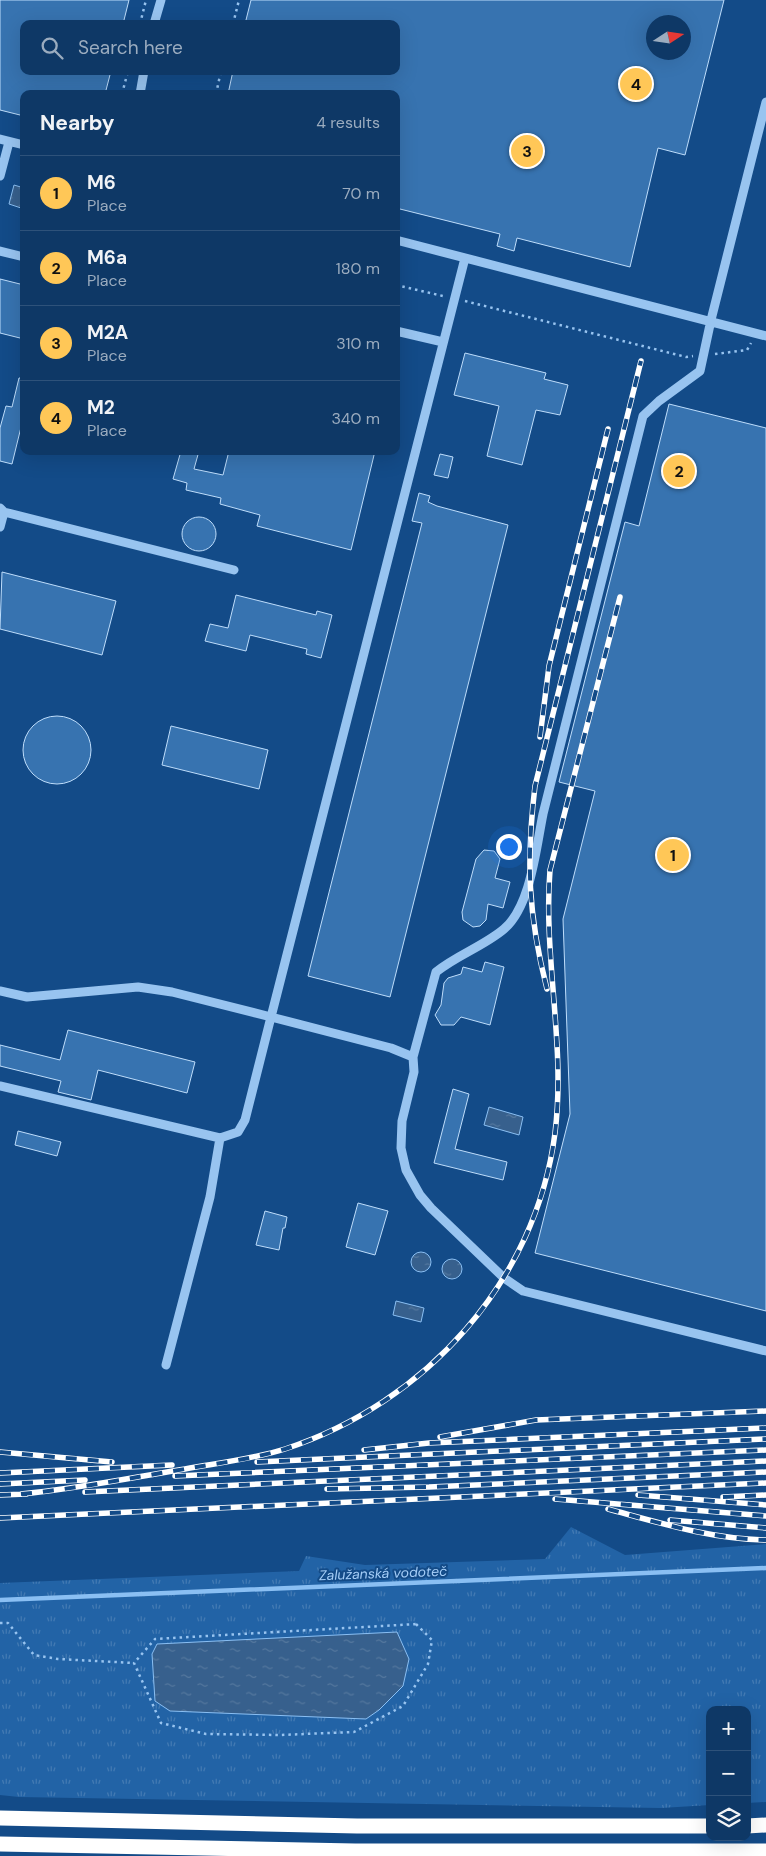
<!DOCTYPE html>
<html lang="en">
<head>
<meta charset="utf-8">
<style>
  :root { --surface:#0e3866; --page:#173f6c; --text:#f1f3f6; --muted:#9bacbf; --line:#2e527a; --accent:#ffc757 }
  body { margin:0; font-family:"DM Sans",sans-serif; background:var(--page); color:var(--text) }
  .controls { position:absolute; right:15px; bottom:15px; display:grid; overflow:hidden; border-radius:10px; box-shadow:0 5px 20px #0002 }
  .controls button { width:45px; height:45px; display:grid; place-items:center; padding:0; border:0; border-bottom:1px solid var(--line); background:var(--surface); color:var(--text); font:25px sans-serif }
  .compass { position:absolute; left:646px; top:15px; width:45px; height:45px; border-radius:50%; background:var(--surface); box-shadow:0 5px 20px #0002; rotate:78deg }
  .you { position:absolute; left:508px; top:846px; width:18px; height:18px; margin:-12px; border:4px solid #fff; border-radius:50%; background:#1a73e8; box-shadow:0 0 0 8px #1a73e833 }
  .badge { display:grid; place-items:center; width:32px; height:32px; border-radius:50%; background:var(--accent); color:#111; font-size:16px; font-weight:700 }
  .pin { position:absolute; translate:-50% -50%; border:2px solid #fff; box-shadow:0 1px 5px #0006 }
  .list { margin:0; padding:0; list-style:none }
  h2 { display:flex; justify-content:space-between; align-items:center; height:65px; margin:0; padding:0 20px; font-size:21px }
  h2 small { font-size:16px; font-weight:400; color:var(--muted) }
  .list li { display:grid; grid-template-columns:32px 1fr auto; gap:15px; align-items:center; box-sizing:border-box; height:75px; padding:0 20px; border-top:1px solid var(--line) }
  .list b { display:block; font-size:19px; white-space:nowrap }
  .list p { margin:0; font-size:16px; white-space:nowrap; color:var(--muted) }
  .list em { font-size:16px; font-style:normal; color:var(--muted) }
  .icon { flex:none; width:28px; height:28px; fill:none; stroke:currentColor; stroke-width:2; stroke-linecap:round; stroke-linejoin:round }
  .map { position:relative; flex:none; width:766px; height:1856px; overflow:hidden }
  .search { position:absolute; background:var(--surface); box-shadow:0 5px 20px #0002; left:20px; top:20px; width:380px; height:55px; display:flex; align-items:center; gap:12px; box-sizing:border-box; padding:0 18px; border-radius:10px; color:var(--muted); font-size:19px }
  .panel { position:absolute; background:var(--surface); box-shadow:0 5px 20px #0002; left:20px; top:90px; width:380px; height:365px; border-radius:10px }
  .map>svg:first-child { display:block }
  .grass { fill:url(#grass-tufts) }
  .water { fill:url(#water-ripples); stroke:#8abff3 }
  .lines { fill:none; stroke-linecap:round; stroke-linejoin:round }
  .stream { stroke:#8abff3; stroke-width:4.5 }
  .building { fill:#3773b0; stroke:#beddfb; fill-rule:evenodd }
  .path { stroke:#98c4f0; stroke-width:2.5; stroke-dasharray:2.5 4; stroke-linecap:butt }
  .minor { stroke:#98c4f0; stroke-width:9 }
  .highway { stroke:#fff; stroke-width:15 }
  .rail-casing { stroke:#fff; stroke-width:5.5 }
  .rail { stroke:#134b88; stroke-width:4; stroke-dasharray:11; stroke-linecap:butt }
  .labels { text-anchor:middle; stroke-width:4; stroke-linejoin:round; paint-order:stroke }
  .water-label { font-size:14px; font-style:italic; fill:#a4cdf7; stroke:#134b88 }
</style>
</head>
<body>
<div class="map">
<svg width="766" height="1856" viewBox="0 0 766 1856">
  <defs>
    <pattern id="grass-tufts" width="24" height="20" patternUnits="userSpaceOnUse" patternTransform="scale(1.25)"><rect width="24" height="20" fill="#2263a6"/><path d="M3 7l-1-3M5 7V3M7 7l1-3M15 17l-1-3M17 17v-4M19 17l1-3" fill="none" stroke="#437ab3"/></pattern>
    <pattern id="water-ripples" width="26" height="14" patternUnits="userSpaceOnUse" patternTransform="scale(1.25)"><rect width="26" height="14" fill="#37608d"/><path d="M2 4q2-2 4 0t4 0M15 11q2-2 4 0t4 0" fill="none" stroke="#55789e"/></pattern>
  </defs>
  <rect width="100%" height="100%" fill="#134b88"/>
  <path class="grass" d="M571 1527 625 1555 766 1544V1802L747 1803V1710H710V1805L661 1808 19 1797 0 1795V1583L299 1571 306 1556 365 1565 545 1559Z"/>
  <path class="water" d="M14 185 24 188V209L9 204Z
    M489 1107 523 1117 519 1135 484 1125Z
    M411 1262a10 10 0 1 1 20 0a10 10 0 1 1-20 0Z
    M442 1269a10 10 0 1 1 20 0a10 10 0 1 1-20 0Z
    M396 1301 424 1308 421 1322 393 1315Z
    M397 1632 409 1659 403 1686 379 1710 366 1719 170 1711 155 1701 152 1654 157 1644Z"/>
  <g class="lines">
    <path class="stream" d="M0 1600 766 1568"/>
  </g>
  <path class="building" d="M0 0H129L123 24H24V71H111L105 94H24V116L0 110Z
    M251 0H724L685 155 658 148 630 267 517 238 514 251 497 246 500 234 396 208V94H228L233 71H396V24H245ZM654 22H684V52H654Z
    M0 279 24 285V339L0 333Z
    M465 353 546 373 544 379 568 385 560 415 536 410 522 465 487 456 499 406 454 395Z
    M19 378H24V415L12 464 0 461V428L6 406 12 407Z
    M669 404 766 428V1311L535 1253 570 1114 563 919 595 791 559 782 625 522 639 526Z
    M181 451H199L194 469 223 475 229 451H375L351 550 257 526 260 515 220 504 221 498 186 490 187 483 173 479Z
    M440 454 453 457 448 478 434 475Z
    M419 493 430 496 428 502 437 506 508 525 390 997 308 976 422 523 412 521Z
    M182 534a17 17 0 1 1 34 0a17 17 0 1 1-34 0Z
    M2 572 116 601 102 655 0 629Z
    M236 595 316 615 317 611 332 615 321 658 306 654 307 649 250 635 246 651 205 641 210 624 228 628Z
    M23 750a34 34 0 1 1 68 0a34 34 0 1 1-68 0Z
    M171 726 268 750 259 789 162 765Z
    M484 850 494 851 500 859 495 878 510 882 503 908 488 904 486 920 480 926 473 927 463 920 462 912 476 859Z
    M485 962 504 967 490 1025 461 1017 454 1025H441L435 1015 441 1005 444 983 448 978 461 974 463 967 482 972Z
    M68 1030 195 1062 187 1093 98 1070 91 1100 58 1092 61 1081 0 1066V1045L60 1060Z
    M453 1089 469 1094 455 1149 507 1162 503 1180 434 1163Z
    M18 1131 61 1142 57 1156 15 1145Z
    M358 1203 388 1211 375 1255 346 1247Z
    M265 1211 287 1217 285 1228H283L279 1250 256 1245Z"/>
  <g class="lines">
    <path class="path" d="M140 24 146 0
      M233 24 239 0
      M122 94 128 71
      M216 94 221 71
      M396 285 443 296
      M465 301 686 357 693 356
      M715 354 747 350 751 343
      M0 1623H8L34 1655 58 1659 134 1663
      M416 1624 432 1640 428 1664 403 1706 354 1732 280 1735 206 1734 161 1723 134 1663 155 1639Z"/>
    <path class="minor" d="M154 24 161 0
      M140 94 144 71
      M766 102 711 320 700 371 659 401 643 416 543 814C536 848 531 906 504 929 484 946 457 955 436 972L413 1057 414 1072 402 1121 401 1148 406 1170 420 1195 431 1208 504 1278 523 1291 766 1351
      M0 139 24 145
      M0 176 9 142
      M396 240 766 336
      M0 251 24 257
      M396 331 443 342
      M4 512 234 570
      M0 527 4 512 0 508
      M0 991 27 997 138 987 172 992 271 1017 465 258
      M0 1086 220 1138 238 1132 245 1120 271 1017 391 1048 413 1057
      M166 1365 210 1197 220 1138"/>
    <path class="highway" d="M0 1818 357 1826H710
      M747 1826 766 1825
      M0 1844 355 1851H766"/>
    <g class="rail-casing">
      <path id="rail" d="M540 737 549 666 608 429
        M547 989C528 915 526 861 535 786L641 361
        M440 1437 536 1420 766 1411
        M364 1450 429 1443 766 1428
        M0 1452 112 1462
        M257 1462 766 1439
        M0 1473 172 1465
        M175 1476 766 1450
        M0 1484 85 1480
        M327 1489 429 1487 766 1472
        M85 1492 766 1461
        M21 1494C76 1489 130 1478 185 1469 218 1463 253 1459 285 1449 426 1403 536 1281 555 1133 566 1045 543 958 550 870L620 597
        M0 1495 27 1494
        M638 1495 766 1505
        M723 1497 766 1495
        M555 1499 766 1516
        M608 1509C660 1523 711 1539 766 1540
        M0 1518 766 1483
        M670 1520 766 1528"/>
    </g>
    <use href="#rail" class="rail"/>
  </g>
  <g class="labels">
    <g class="water-label">
      <text transform="translate(383 1573) rotate(-2)" y="5">Zalužanská vodoteč</text>
    </g>
  </g>
</svg>
<div class="controls">
<button>+</button>
<button>−</button>
<button><svg class="icon" aria-label="layers" viewBox="0 0 24 24"><path d="M12 4l9 5-9 5-9-5zM3 14l9 5 9-5"/></svg></button>
</div>
<svg class="compass" viewBox="-18 -18 36 36"><path d="M0-13l5 13h-10z" fill="#e53935"/><path d="M0 13l5-13h-10z" fill="#9bacbf"/></svg>
<div class="you"></div>
<div class="pin badge" style="left:673px;top:855px">1</div>
<div class="pin badge" style="left:679px;top:471px">2</div>
<div class="pin badge" style="left:527px;top:151px">3</div>
<div class="pin badge" style="left:636px;top:84px">4</div>
<div class="search"><svg class="icon" aria-label="search" viewBox="0 0 24 24"><circle cx="10" cy="10" r="6"/><path d="M15 15l6 6"/></svg>Search here</div>
<section class="panel">
<h2>Nearby<small>4 results</small></h2>
<ul class="list">
<li><span class="badge">1</span><div><b>M6</b><p>Place</p></div><em>70 m</em></li>
<li><span class="badge">2</span><div><b>M6a</b><p>Place</p></div><em>180 m</em></li>
<li><span class="badge">3</span><div><b>M2A</b><p>Place</p></div><em>310 m</em></li>
<li><span class="badge">4</span><div><b>M2</b><p>Place</p></div><em>340 m</em></li>
</ul>
</section>
</div>
</body>
</html>
